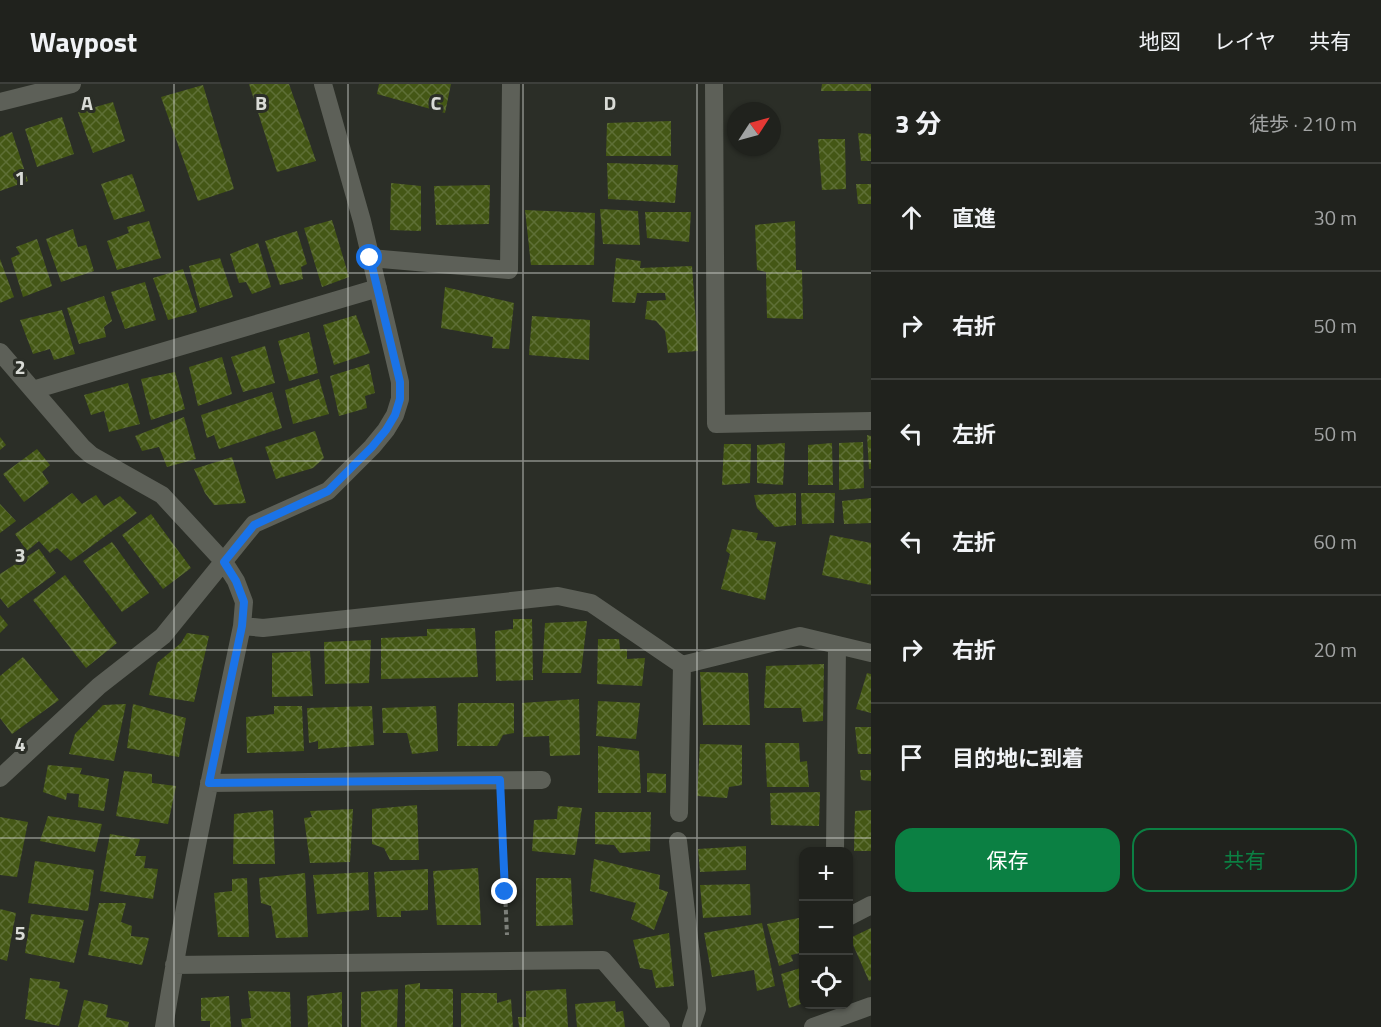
<!DOCTYPE html>
<html lang="ja">
<head>
<meta charset="utf-8">
<style>
  :root { --surface:#20221d; --page:#2d2f2a; --text:#f1f3f6; --muted:#a2a4a4; --line:#3d3f3b; --accent:#0b8043 }
  body { margin:0; font-family:"Titillium Web","Noto Sans JP",sans-serif; background:var(--page); color:var(--text) }
  .controls { position:absolute; right:18px; bottom:18px; display:grid; overflow:hidden; border-radius:12px; box-shadow:0 2px 4px #0004 }
  .controls button { width:54px; height:54px; display:grid; place-items:center; padding:0; border:0; border-bottom:2px solid var(--line); background:var(--surface); color:var(--text); font:30px sans-serif }
  .compass { position:absolute; left:727px; top:18px; width:54px; height:54px; border-radius:50%; background:var(--surface); box-shadow:0 2px 4px #0004; rotate:54deg }
  .stop { position:absolute; width:18px; height:18px; margin:-14px; border:4px solid #1a73e8; border-radius:50%; background:#fff }
  .stop.end { background:#1a73e8; border-color:#fff; box-shadow:0 2px 6px #0008 }
  .list { margin:0; padding:0; list-style:none }
  h2 { display:flex; justify-content:space-between; align-items:center; height:78px; margin:0; padding:0 24px; font-size:26px }
  h2 small { font-size:20px; font-weight:400; color:var(--muted) }
  .list li { display:grid; grid-template-columns:39px 1fr auto; gap:18px; align-items:center; box-sizing:border-box; height:108px; padding:0 24px; border-top:2px solid var(--line) }
  .list b { display:block; font-size:22px; white-space:nowrap }
  .list em { font-size:20px; font-style:normal; color:var(--muted) }
  .actions { display:flex; gap:12px; padding:18px 24px }
  .actions a { flex:1; padding:14px 0; border:2px solid var(--accent); border-radius:18px; text-align:center; font-size:21px; color:var(--accent) }
  .actions .main { background:var(--accent); color:#fff }
  .icon { flex:none; width:33px; height:33px; fill:none; stroke:currentColor; stroke-width:2; stroke-linecap:round; stroke-linejoin:round }
  .map { position:relative; flex:none; width:871px; height:943px; overflow:hidden }
  header { display:flex; align-items:center; gap:36px; box-sizing:border-box; height:84px; padding:0 30px; background:var(--surface); border-bottom:2px solid var(--line) }
  header strong { font-size:28px }
  nav { display:flex; gap:33px; margin-inline-start:auto; font-size:21px }
  main { display:flex }
  aside { flex:1; background:var(--surface) }
  .map>svg:first-child { display:block }
  .building { fill:url(#building-cross-hatch) }
  .lines { fill:none; stroke-linecap:round; stroke-linejoin:round }
  .path { stroke:#7d807a; stroke-width:4; stroke-dasharray:4.5 3; stroke-linecap:butt }
  .minor { stroke:#5d6058; stroke-width:18 }
  .route { stroke:#1a73e8; stroke-width:8 }
  .grid { fill:none; stroke:#d9dbd6; stroke-width:1.5; stroke-opacity:0.55 }
  .grid-label { font-size:20px; text-anchor:middle; font-weight:bold; fill:#d9dbd6; stroke:#2b2e27; stroke-width:6; stroke-linejoin:round; paint-order:stroke }
</style>
</head>
<body>
<header>
<strong>Waypost</strong>
<nav><a>地図</a><a>レイヤ</a><a>共有</a></nav>
</header>
<main>
<div class="map">
<svg width="871" height="943" viewBox="0 0 871 943">
  <defs>
    <pattern id="building-cross-hatch" width="8" height="8" patternUnits="userSpaceOnUse" patternTransform="scale(1.5)"><rect width="8" height="8" fill="#445715"/><path d="M0 0l8 8M0 8l8-8" fill="none" stroke="#5e6f36"/></pattern>
  </defs>
  <rect width="100%" height="100%" fill="#2b2e27"/>
  <path class="building" d="M249 0H289L316 77 277 88Z
    M379 0H451L445 29 377 10Z
    M822 0H871V7H821Z
    M203 1 234 105 198 117 161 13Z
    M113 18 125 57 93 69 78 28Z
    M62 33 74 70 37 83 25 45Z
    M671 37V72H606L607 39Z
    M12 48 28 97 0 107V53Z
    M858 49 871 50V77H861Z
    M818 55H845L846 105 822 106Z
    M607 79 678 81 675 119 608 115Z
    M132 90 145 127 114 136 101 100Z
    M391 99 421 102V147L390 146Z
    M856 100H871V120H858Z
    M490 101 489 140 436 141 434 102Z
    M600 125 638 127 640 161 603 160Z
    M525 126 595 129 594 181H531Z
    M645 128H691L689 158 647 154Z
    M332 136 349 193 322 203 304 144Z
    M149 137 161 174 117 186 107 157 129 149 127 143Z
    M795 137 796 186H802L803 235 767 234 766 188 757 186 755 141Z
    M73 145 78 163 86 161 94 187 61 198 46 155Z
    M297 147 307 180 301 183 303 195 280 201 265 157Z
    M37 155 52 202 23 213 11 174 20 170 16 163Z
    M258 159 271 203 252 210 246 198 239 199 230 170Z
    M220 174 233 213 200 224 189 182Z
    M616 174 641 177 640 184 692 182 698 267 668 269 665 247 656 237 645 235 647 217 666 216 665 209H637L635 219 612 218Z
    M0 175 14 213 0 219Z
    M183 185 197 228 168 236 153 194Z
    M145 198 156 236 125 245 111 208Z
    M445 203 514 219 509 265 492 264 493 253 441 244Z
    M104 212 112 237 104 243 106 253 79 260 67 224Z
    M62 226 75 270 54 276 50 265 33 270 20 236Z
    M356 231 370 269 334 281 323 241Z
    M532 232 590 236 589 276 529 271Z
    M309 248 318 289 289 297 278 257Z
    M265 262 275 299 243 308 231 273Z
    M222 273 232 310 198 322 189 283Z
    M369 280 375 309 365 312 367 324 339 332 330 292Z
    M175 288 185 325 151 336 141 295Z
    M319 295 329 330 293 340 285 306Z
    M128 299 140 340 109 348 104 327 91 331 84 311Z
    M272 308 282 344 219 365 214 351 207 354 201 331Z
    M184 333 196 375 167 383 159 363 142 367 135 352Z
    M315 347 324 374 313 384 276 395 265 363Z
    M867 351 871 352V385H869Z
    M0 353 6 361 0 366Z
    M863 358 864 404 839 406V359Z
    M785 359 783 401 757 399V361Z
    M832 359 833 401H808V361Z
    M724 360H751L750 399 722 401Z
    M37 365 50 381 42 388 49 399 24 418 3 390Z
    M232 373 246 419 214 421 205 409 194 385Z
    M72 409 82 420 96 411 104 422 120 412 137 429 71 477 57 464 50 469 39 457 27 467 15 450Z
    M796 409V441L775 443 757 424 754 411Z
    M801 409H835L834 439 802 440Z
    M871 414V439L844 440 842 417Z
    M0 420 16 437 0 449Z
    M151 430 191 484 163 505 122 451Z
    M732 445 758 449 756 456 776 458 765 516 721 505 730 470 726 467Z
    M830 451 871 459V501L822 491Z
    M112 458 149 509 122 528 83 477Z
    M39 465 56 489 8 524 0 514V490Z
    M65 491 117 559 86 584 33 516Z
    M0 531 8 541 0 549Z
    M513 535H532L533 596 496 597 495 547 513 545Z
    M587 537 581 589H542L545 539Z
    M475 544 478 593 381 595V554L427 552V545Z
    M187 549 209 552 194 618 149 611 157 579 181 559Z
    M598 555H619L620 565H627V575L645 574 642 602 597 600Z
    M371 556 369 599 325 600 324 558Z
    M310 567 313 612 272 613V569Z
    M23 573 59 616 12 650 0 634V592Z
    M824 580 823 637 803 638 801 624H764L766 582Z
    M700 588 748 589 750 641H703Z
    M867 589 871 590V629L856 625Z
    M579 615 580 671 550 672 549 652 523 653 522 619Z
    M598 617 640 619 636 655 596 652Z
    M458 619H514V649L503 651 497 662H457Z
    M126 620 114 677 69 670 75 650 103 621Z
    M133 620 186 634 179 673 127 664Z
    M274 622H302L304 667 247 669 246 633 274 630Z
    M372 622 374 661 318 665V657L309 659 307 624Z
    M436 622 438 667 412 670 407 649H383L382 624Z
    M855 643H871V670H858Z
    M765 659H799L800 678 807 677 809 703H767Z
    M700 660 742 661V701L729 703 727 714 697 712Z
    M598 662 639 667 641 709H598Z
    M48 681 82 684 80 690 109 695 104 727 78 723 79 710 67 709 66 716 43 708Z
    M860 686H871V697L861 696Z
    M124 687 152 690V699L176 702 168 740 116 732Z
    M647 689 666 690V709L647 708Z
    M820 708 819 742 771 741 770 709Z
    M417 721 419 776H390L384 764 372 760V725Z
    M558 722 582 724 575 771 532 767 534 736 557 735Z
    M353 725 350 778 310 779 304 734 312 733 310 727Z
    M273 726 275 780H233L234 730Z
    M871 726V767H854L855 727Z
    M595 728H651L650 767 620 769 614 761 595 760Z
    M48 732 102 740 95 768 40 757Z
    M0 733 28 738 17 793 0 791Z
    M110 750 140 755 135 772H146L144 784 158 785 153 815 100 807Z
    M746 762V786L700 788 698 765Z
    M594 775 660 791 659 805 668 808 654 846 631 835 636 819 590 807Z
    M35 777 94 786 88 827 28 819Z
    M478 784 481 841H437L433 787Z
    M428 785V826L401 827V833H377L374 788Z
    M368 788 369 826 317 830 313 791Z
    M305 789 308 853 276 854 271 822 261 819 259 794Z
    M247 794 249 853H218L214 809 232 807V795Z
    M536 794H571L573 841 536 842Z
    M750 800 751 831 703 834 700 801Z
    M99 819H126L121 838 132 842 131 852 149 854 142 881 88 871Z
    M0 825 16 829 7 877 0 875Z
    M31 830 84 836 74 879 25 869Z
    M804 833V868L791 871 793 877 779 882 767 840Z
    M762 839 775 902 757 907 754 886 712 893 704 849Z
    M871 844V896L869 897 850 854Z
    M669 849 674 902 656 904 652 886 640 884 633 856Z
    M804 883V919L789 924 781 890Z
    M30 894 60 898 59 904 68 906 59 942 25 935Z
    M420 899V905H453V943H405V901Z
    M398 905 397 943H361V908Z
    M566 905 568 943H519L518 933H526V907Z
    M248 907 290 908 291 943H242L241 935 251 934Z
    M342 908V943H308L307 912Z
    M461 909H497V919L511 915 513 943H461Z
    M229 912 231 943H210V937H201V914Z
    M84 916 108 921 106 933 129 938 128 943H78Z
    M615 917 616 928 623 927 625 943H577L575 920Z"/>
  <g class="lines">
    <path class="path" d="M501 721 507 851"/>
    <path class="minor" d="M714 0 716 340 871 337
      M0 18 72 0
      M370 174 509 186 511 0
      M0 268 82 363 91 371 162 411 224 478 236 497 244 518 242 542C214 675 186 809 164 943
      M33 306 378 204
      M242 542 263 544 558 512 591 519 682 581 800 552 871 569
      M0 694 99 602 163 552 254 440 328 407 372 363 386 346 395 331 400 315V298L362 137 323 0
      M209 699 542 696
      M679 729 682 581
      M678 757 697 925 691 943
      M835 768 837 561
      M848 833 871 821
      M174 881 603 876 661 943
      M813 943 871 922"/>
  </g>
  <g class="lines">
    <path class="route" d="M370 174 400 298V315L395 331 386 346 372 363 328 407 254 441 224 478 236 497 244 518 242 542 209 699 500 696 505 808"/>
  </g>
  <path class="grid" d="M174 0V943M348 0V943M523 0V943M697 0V943M0 189H871M0 377H871M0 566H871M0 754H871"/>
  <g class="grid-label">
    <text x="87" y="26">A</text>
    <text x="261" y="26">B</text>
    <text x="436" y="26">C</text>
    <text x="610" y="26">D</text>
    <text x="20" y="101">1</text>
    <text x="20" y="290">2</text>
    <text x="20" y="478">3</text>
    <text x="20" y="667">4</text>
    <text x="20" y="856">5</text>
  </g>
</svg>
<div class="controls">
<button>+</button>
<button>−</button>
<button><svg class="icon" aria-label="locate" viewBox="0 0 24 24"><circle cx="12" cy="12" r="6"/><path d="M12 2v4M12 18v4M2 12h4M18 12h4"/></svg></button>
</div>
<svg class="compass" viewBox="-18 -18 36 36"><path d="M0-13l5 13h-10z" fill="#e53935"/><path d="M0 13l5-13h-10z" fill="#a2a4a4"/></svg>
<div class="stop" style="left:370px;top:174px"></div>
<div class="stop end" style="left:505px;top:808px"></div>
</div>
<aside>
<h2>3 分<small>徒歩 · 210 m</small></h2>
<ul class="list">
<li><svg class="icon" aria-label="ahead" viewBox="0 0 24 24"><path d="M12 20V5M6 11l6-6 6 6"/></svg><div><b>直進</b></div><em>30 m</em></li>
<li><svg class="icon" aria-label="right" viewBox="0 0 24 24"><path d="M7 20v-9h11M14 6l5 5-5 5"/></svg><div><b>右折</b></div><em>50 m</em></li>
<li><svg class="icon" aria-label="left" viewBox="0 0 24 24"><path d="M17 20v-9H6M10 6l-5 5 5 5"/></svg><div><b>左折</b></div><em>50 m</em></li>
<li><svg class="icon" aria-label="left" viewBox="0 0 24 24"><path d="M17 20v-9H6M10 6l-5 5 5 5"/></svg><div><b>左折</b></div><em>60 m</em></li>
<li><svg class="icon" aria-label="right" viewBox="0 0 24 24"><path d="M7 20v-9h11M14 6l5 5-5 5"/></svg><div><b>右折</b></div><em>20 m</em></li>
<li><svg class="icon" aria-label="arrive" viewBox="0 0 24 24"><path d="M6 21V4h12l-3 4 3 4H6"/></svg><div><b>目的地に到着</b></div></li>
</ul>
<div class="actions"><a class="main">保存</a><a>共有</a></div>
</aside>
</main>
</body>
</html>
